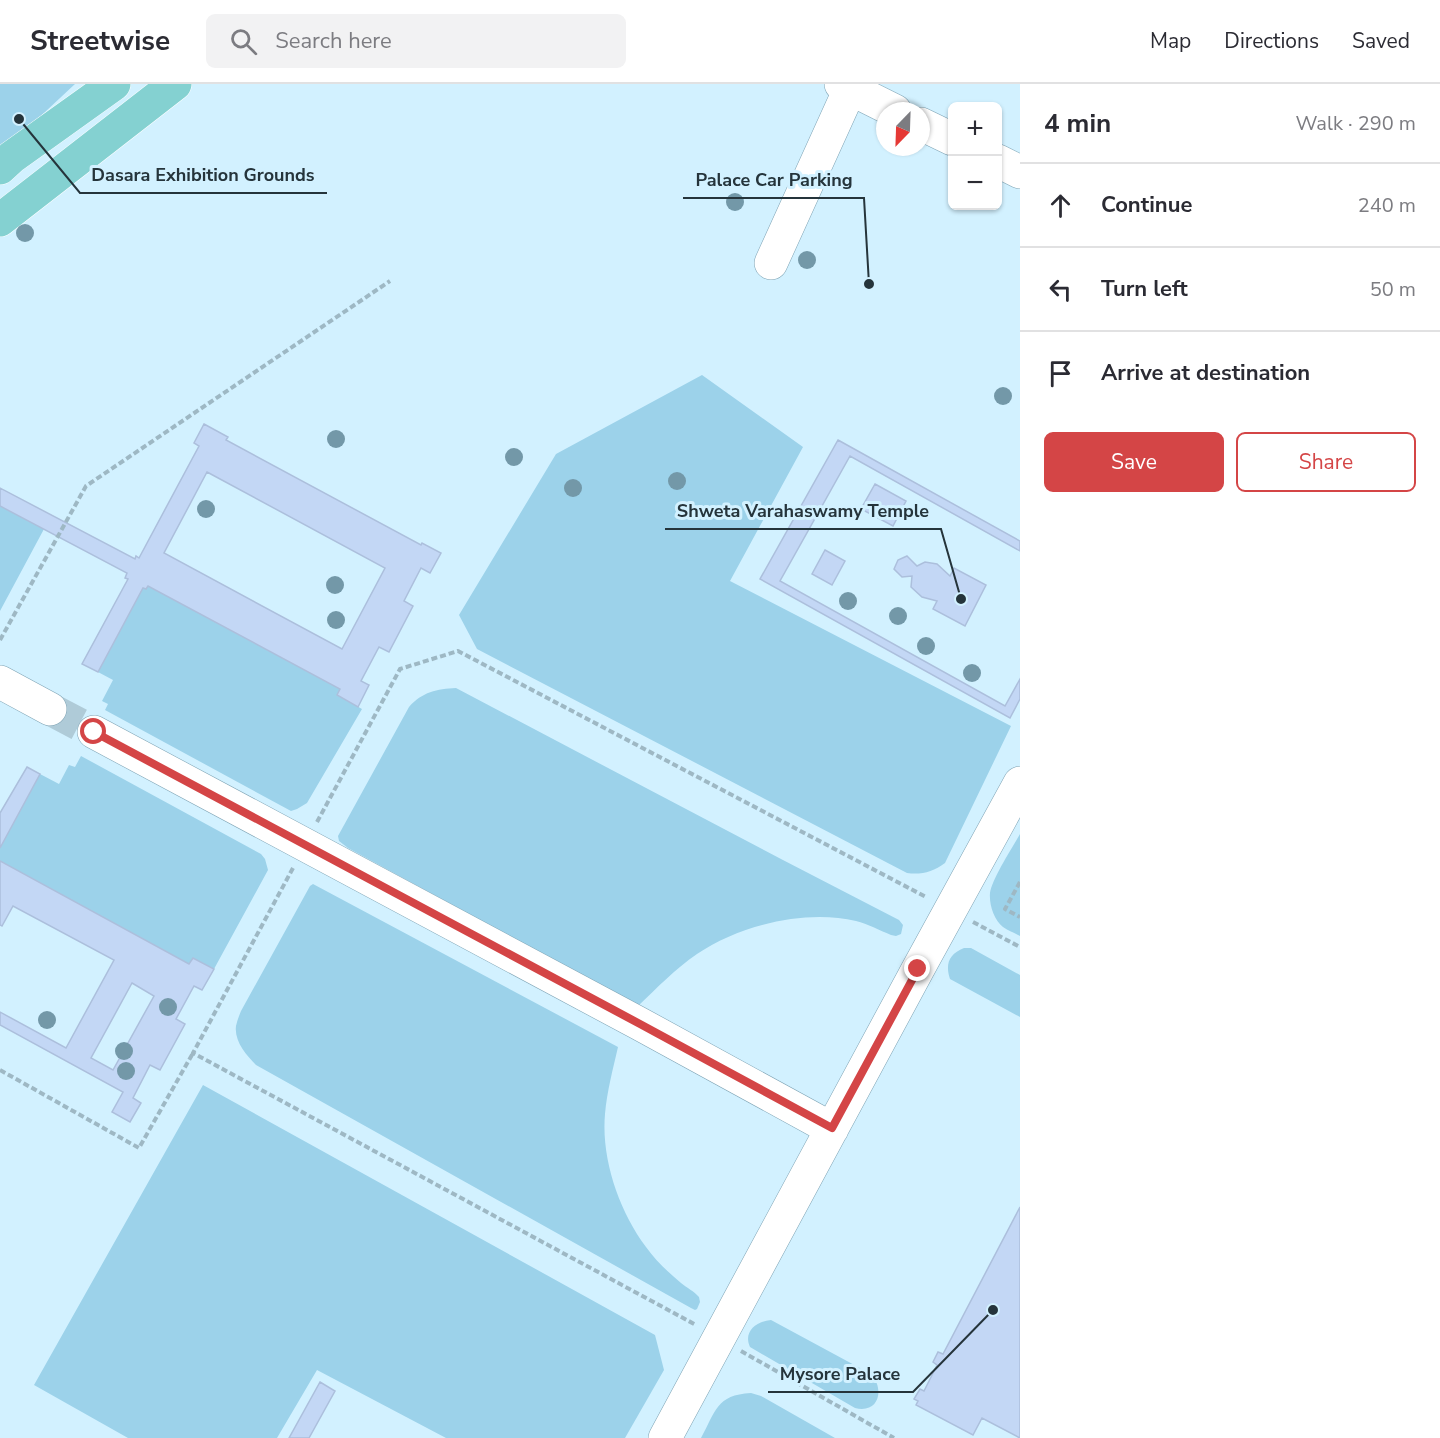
<!DOCTYPE html>
<html lang="en">
<head>
<meta charset="utf-8">
<style>
  :root { --surface:#fff; --page:#f2f2f3; --text:#2b2b33; --muted:#7c7c81; --line:#e1e1e2; --accent:#d44546 }
  body { margin:0; font-family:"Nunito Sans",sans-serif; background:var(--page); color:var(--text) }
  .controls { position:absolute; right:18px; top:18px; display:grid; overflow:hidden; border-radius:9px; box-shadow:0 2px 4px #0004 }
  .controls button { width:54px; height:54px; display:grid; place-items:center; padding:0; border:0; border-bottom:2px solid var(--line); background:var(--surface); color:var(--text); font:30px sans-serif }
  .compass { position:absolute; left:876px; top:18px; width:54px; height:54px; border-radius:50%; background:var(--surface); box-shadow:0 2px 4px #0004; rotate:203deg }
  .stop { position:absolute; width:18px; height:18px; margin:-14px; border:4px solid #d44546; border-radius:50%; background:#fff }
  .stop.end { background:#d44546; border-color:#fff; box-shadow:0 2px 6px #0008 }
  .list { margin:0; padding:0; list-style:none }
  h2 { display:flex; justify-content:space-between; align-items:center; height:78px; margin:0; padding:0 24px; font-size:26px }
  h2 small { font-size:20px; font-weight:400; color:var(--muted) }
  .list li { display:grid; grid-template-columns:39px 1fr auto; gap:18px; align-items:center; box-sizing:border-box; height:84px; padding:0 24px; border-top:2px solid var(--line) }
  .list b { display:block; font-size:22px; white-space:nowrap }
  .list em { font-size:20px; font-style:normal; color:var(--muted) }
  .actions { display:flex; gap:12px; padding:18px 24px }
  .actions a { flex:1; padding:14px 0; border:2px solid var(--accent); border-radius:9px; text-align:center; font-size:21px; color:var(--accent) }
  .actions .main { background:var(--accent); color:#fff }
  .icon { flex:none; width:33px; height:33px; fill:none; stroke:currentColor; stroke-width:2; stroke-linecap:round; stroke-linejoin:round }
  .map { position:relative; flex:none; width:1020px; height:1354px; overflow:hidden }
  header { display:flex; align-items:center; gap:36px; box-sizing:border-box; height:84px; padding:0 30px; background:var(--surface); border-bottom:2px solid var(--line) }
  header strong { font-size:28px }
  nav { display:flex; gap:33px; margin-inline-start:auto; font-size:21px }
  .search { width:420px; height:54px; background:var(--page); display:flex; align-items:center; gap:15px; box-sizing:border-box; padding:0 21px; border-radius:9px; color:var(--muted); font-size:22px }
  main { display:flex }
  aside { flex:1; background:var(--surface) }
  .map>svg:first-child { display:block }
  .green { fill:#9cd2ea }
  .building { fill:#c3d7f5; stroke:#acbfdc; stroke-width:1.5; fill-rule:evenodd }
  .lines { fill:none; stroke-linecap:round; stroke-linejoin:round }
  .minor-tunnel { stroke:#afcbd8; stroke-width:33; stroke-dasharray:33 16; stroke-linecap:butt }
  .minor-casing { stroke:#7ea3b4; stroke-width:34 }
  .major-casing { stroke:#fff; stroke-width:34 }
  .path { stroke:#9eb8c4; stroke-width:4; stroke-dasharray:6 3; stroke-linecap:butt }
  .minor { stroke:#fff; stroke-width:33 }
  .major { stroke:#84d1d1; stroke-width:33 }
  .tree { fill:#7398a8 }
  .route { stroke:#d44546; stroke-width:8 }
  .leader { fill:none; stroke:#25343b; stroke-width:2 }
  .callout-dot { fill:#25343b; stroke:#d2f1ff; stroke-width:2 }
  .callout-label { font-size:18px; text-anchor:middle; font-weight:bold; fill:#25343b; stroke:#d2f1ff; stroke-width:6; stroke-linejoin:round; paint-order:stroke }
</style>
</head>
<body>
<header>
<strong>Streetwise</strong>
<div class="search"><svg class="icon" aria-label="search" viewBox="0 0 24 24"><circle cx="10" cy="10" r="6"/><path d="M15 15l6 6"/></svg>Search here</div>
<nav><a>Map</a><a>Directions</a><a>Saved</a></nav>
</header>
<main>
<div class="map">
<svg width="1020" height="1354" viewBox="0 0 1020 1354">
  <rect width="100%" height="100%" fill="#d2f1ff"/>
  <path class="green" d="M0 0H75L0 70Z
    M702 291 803 363 730 497 1011 642 945 779C933 788 921 791 907 789L477 565 459 531 556 370Z
    M0 422 44 445 0 527Z
    M148 502 340 605 337 611 362 625 307 719 297 725 291 727 105 626 108 620 102 617 113 596 98 588 143 504 146 505Z
    M456 604 781 775 899 836 903 841 901 850 896 852 891 851C879 846 868 840 856 837 806 825 739 841 697 870 675 885 657 904 638 922L348 764 339 757 338 752 409 623C422 608 437 605 456 604Z
    M81 672 261 770 265 775 268 786 214 885 193 874 189 880 0 777V764L40 690 59 700 69 681 75 683Z
    M1020 750V852C1015 849 1008 847 1003 843 994 836 989 821 990 809 992 795 1012 764 1020 750Z
    M313 800 618 963C613 985 607 1007 605 1030 601 1075 619 1127 646 1163 656 1177 668 1188 681 1199 687 1204 694 1207 699 1213L700 1218 697 1225 695 1226 691 1224 256 981C246 971 234 957 236 942 237 937 239 932 241 927L310 802Z
    M964 864H971L1020 891V933L950 895C945 880 949 870 964 864Z
    M203 1001 655 1251 664 1286 625 1354H446L317 1286 277 1354H128L34 1301Z
    M771 1236 871 1290C885 1305 879 1330 855 1324L750 1263C743 1248 756 1237 771 1236Z
    M751 1309 761 1312 835 1354H701C716 1327 716 1311 751 1309Z"/>
  <path class="building" d="M204 340 228 353 226 356 421 461 422 459 441 469 430 489 421 484 404 517 413 522 389 568 379 563 361 597 369 601 358 623 337 611 340 605 148 502 146 505 143 504 98 588 82 580 128 495 125 494 127 489 0 422V404L135 475 136 472 139 474 199 362 194 359ZM207 388 385 484 342 565 164 469Z
    M838 356 1020 457V467L850 372 780 497 1005 622 1020 595V615L1010 634 760 495Z
    M875 400 906 417 893 442 861 425Z
    M825 466 845 477 832 501 812 490Z
    M907 472 917 482 925 478 937 480 950 492 954 484 986 501 965 542 933 525 937 517 922 513 911 503 912 492 902 493 894 485 898 476Z
    M27 683 40 690 0 764V729Z
    M0 777 189 880 193 874 214 885 202 906 194 902 176 935 185 940 160 986 150 981 133 1014 141 1019 130 1038 112 1028 123 1008 0 941V928L66 964 114 876 13 822 2 842 0 841ZM132 899 154 912 113 986 91 974Z
    M1020 1123V1354L982 1334 973 1351 916 1321 918 1317 914 1315 920 1305 924 1307 937 1281 933 1278 938 1268 943 1270Z
    M320 1298 335 1307 309 1354H289Z"/>
  <g class="lines">
    <path class="minor-tunnel" d="M50 625 94 648"/>
    <g class="minor-casing">
      <path id="minor" d="M841 0 895 27
        M921 40 952 55
        M998 77 1020 88
        M771 179 850 5
        M0 598 50 625
        M94 648 640 940 832 1045
        M665 1354 918 885 1020 699"/>
    </g>
    <g class="major-casing">
      <path id="major" d="M0 84 12 73 114 0
        M0 136 175 0"/>
    </g>
    <path class="path" d="M0 556 86 402 390 197
      M317 738 400 585 458 567 926 813
      M293 784 193 969 696 1241
      M1020 798 1005 825 1020 833
      M973 838 1020 863
      M0 986 139 1064 193 969
      M741 1267 894 1354"/>
    <use href="#minor" class="minor"/>
    <use href="#major" class="major"/>
  </g>
  <g class="tree">
    <circle cx="735" cy="118" r="9"/>
    <circle cx="25" cy="149" r="9"/>
    <circle cx="807" cy="176" r="9"/>
    <circle cx="1003" cy="312" r="9"/>
    <circle cx="336" cy="355" r="9"/>
    <circle cx="514" cy="373" r="9"/>
    <circle cx="677" cy="397" r="9"/>
    <circle cx="573" cy="404" r="9"/>
    <circle cx="206" cy="425" r="9"/>
    <circle cx="335" cy="501" r="9"/>
    <circle cx="848" cy="517" r="9"/>
    <circle cx="898" cy="532" r="9"/>
    <circle cx="336" cy="536" r="9"/>
    <circle cx="926" cy="562" r="9"/>
    <circle cx="972" cy="589" r="9"/>
    <circle cx="168" cy="923" r="9"/>
    <circle cx="47" cy="936" r="9"/>
    <circle cx="124" cy="967" r="9"/>
    <circle cx="126" cy="987" r="9"/>
  </g>
  <g class="lines">
    <path class="route" d="M94 648 640 940 832 1044 918 885"/>
  </g>
  <path class="leader" d="M19 35L80 109H327M869 200L864 114H683M961 515L941 445H665M993 1226L913 1308H768"/>
  <g class="callout-dot">
    <circle cx="19" cy="35" r="6"/>
    <circle cx="869" cy="200" r="6"/>
    <circle cx="961" cy="515" r="6"/>
    <circle cx="993" cy="1226" r="6"/>
  </g>
  <g class="callout-label">
    <text x="203" y="97">Dasara Exhibition Grounds</text>
    <text x="774" y="102">Palace Car Parking</text>
    <text x="803" y="433">Shweta Varahaswamy Temple</text>
    <text x="840" y="1296">Mysore Palace</text>
  </g>
</svg>
<div class="controls">
<button>+</button>
<button>−</button>
</div>
<svg class="compass" viewBox="-18 -18 36 36"><path d="M0-13l5 13h-10z" fill="#e53935"/><path d="M0 13l5-13h-10z" fill="#7c7c81"/></svg>
<div class="stop" style="left:94px;top:648px"></div>
<div class="stop end" style="left:918px;top:885px"></div>
</div>
<aside>
<h2>4 min<small>Walk · 290 m</small></h2>
<ul class="list">
<li><svg class="icon" aria-label="ahead" viewBox="0 0 24 24"><path d="M12 20V5M6 11l6-6 6 6"/></svg><div><b>Continue</b></div><em>240 m</em></li>
<li><svg class="icon" aria-label="left" viewBox="0 0 24 24"><path d="M17 20v-9H6M10 6l-5 5 5 5"/></svg><div><b>Turn left</b></div><em>50 m</em></li>
<li><svg class="icon" aria-label="arrive" viewBox="0 0 24 24"><path d="M6 21V4h12l-3 4 3 4H6"/></svg><div><b>Arrive at destination</b></div></li>
</ul>
<div class="actions"><a class="main">Save</a><a>Share</a></div>
</aside>
</main>
</body>
</html>
